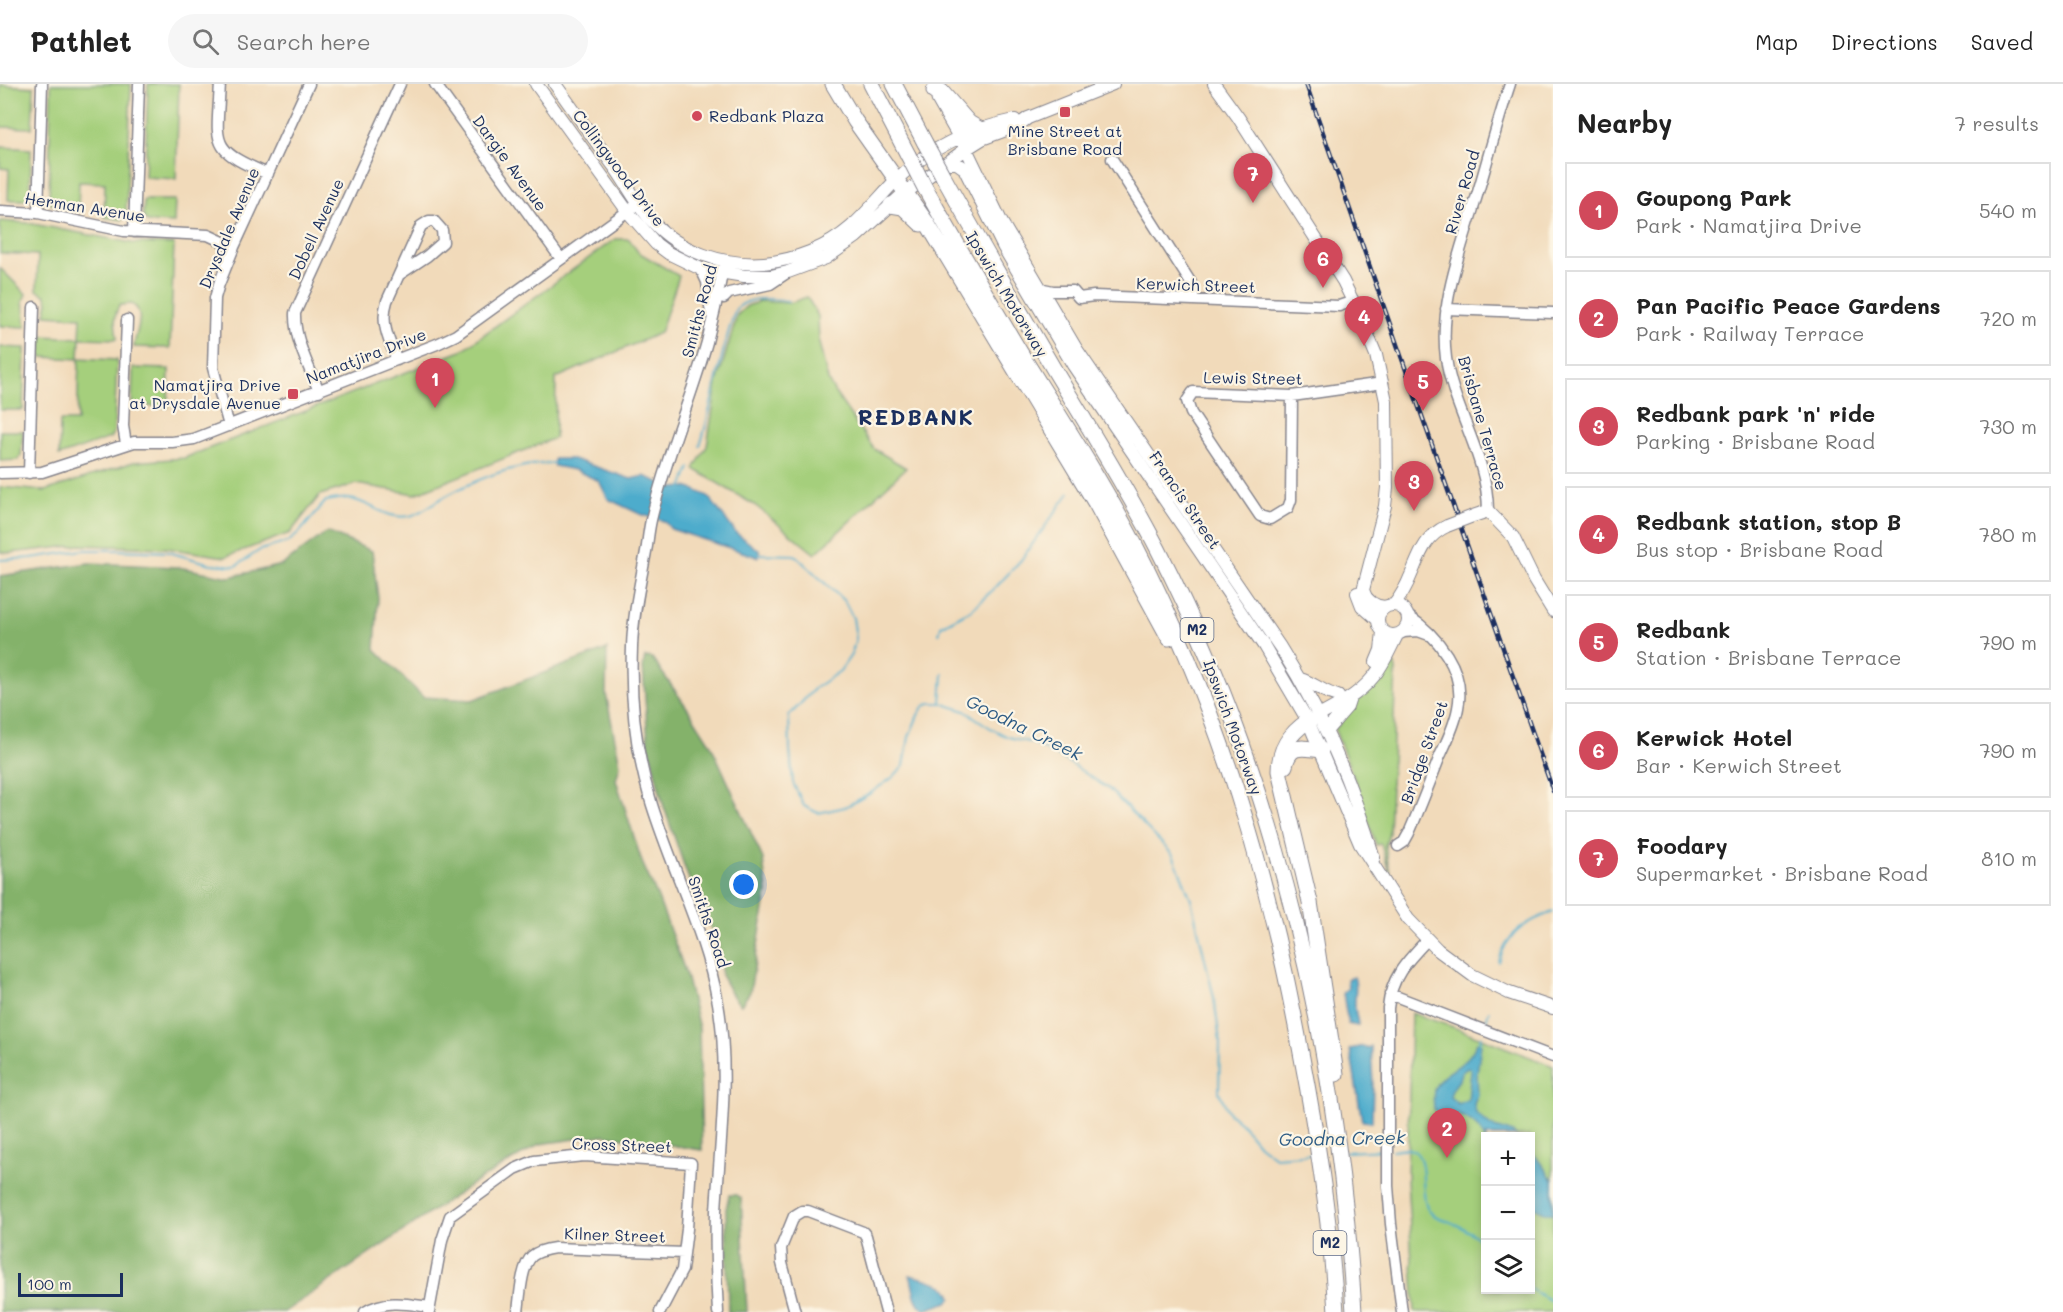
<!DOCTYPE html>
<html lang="en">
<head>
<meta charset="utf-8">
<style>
  :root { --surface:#fff; --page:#f6f6f6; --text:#222; --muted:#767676; --line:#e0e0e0; --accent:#d1495b }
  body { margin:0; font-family:Mali,sans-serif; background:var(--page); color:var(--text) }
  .controls { position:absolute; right:18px; bottom:18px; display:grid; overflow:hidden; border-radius:0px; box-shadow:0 3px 9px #0003 }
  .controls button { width:54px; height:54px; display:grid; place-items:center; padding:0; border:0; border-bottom:2px solid var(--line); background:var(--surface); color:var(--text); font:30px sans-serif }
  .scale { position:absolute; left:18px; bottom:15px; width:105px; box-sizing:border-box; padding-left:6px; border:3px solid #1b2f5e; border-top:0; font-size:16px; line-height:21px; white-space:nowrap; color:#1b2f5e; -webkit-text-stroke:4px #fcf5e5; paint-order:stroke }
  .you { position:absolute; left:744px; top:801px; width:21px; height:21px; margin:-15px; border:4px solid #fff; border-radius:50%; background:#1a73e8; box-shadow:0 0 0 9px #1a73e833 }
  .badge { display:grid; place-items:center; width:39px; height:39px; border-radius:50%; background:var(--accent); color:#fff; font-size:20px; font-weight:700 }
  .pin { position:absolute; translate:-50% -50px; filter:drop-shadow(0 2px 3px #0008) }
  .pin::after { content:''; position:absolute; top:32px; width:21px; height:18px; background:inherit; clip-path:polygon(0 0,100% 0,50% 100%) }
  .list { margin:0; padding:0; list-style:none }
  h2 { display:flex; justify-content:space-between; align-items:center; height:78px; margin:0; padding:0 24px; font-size:26px }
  h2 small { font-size:20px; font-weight:400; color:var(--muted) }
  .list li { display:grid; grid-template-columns:39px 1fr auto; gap:18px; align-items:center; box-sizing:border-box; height:96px; margin:0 12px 12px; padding:0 12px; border:2px solid var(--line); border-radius:0px }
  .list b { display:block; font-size:22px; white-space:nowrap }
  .list p { margin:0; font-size:20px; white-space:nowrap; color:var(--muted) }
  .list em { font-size:20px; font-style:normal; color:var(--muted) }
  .icon { flex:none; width:33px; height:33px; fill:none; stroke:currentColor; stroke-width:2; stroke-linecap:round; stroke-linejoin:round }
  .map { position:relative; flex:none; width:1553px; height:1228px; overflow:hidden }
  header { display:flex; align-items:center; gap:36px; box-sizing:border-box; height:84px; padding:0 30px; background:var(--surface); border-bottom:2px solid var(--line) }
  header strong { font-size:28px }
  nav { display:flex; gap:33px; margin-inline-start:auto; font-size:21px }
  .search { width:420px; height:54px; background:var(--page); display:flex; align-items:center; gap:15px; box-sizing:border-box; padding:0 21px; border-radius:33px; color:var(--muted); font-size:22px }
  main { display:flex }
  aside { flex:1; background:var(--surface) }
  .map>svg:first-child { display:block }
  .green { fill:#a5cf7b; stroke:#607f6c; stroke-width:1.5; fill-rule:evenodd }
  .forest { fill:#84b26b; stroke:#507064; stroke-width:1.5 }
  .water { fill:#4eaccc; stroke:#346e95; stroke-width:1.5; fill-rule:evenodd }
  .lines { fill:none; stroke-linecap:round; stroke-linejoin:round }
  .stream { stroke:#4eaccc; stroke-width:2 }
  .minor-casing { stroke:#86848c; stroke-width:13 }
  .major-casing { stroke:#86848c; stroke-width:14 }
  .highway-casing { stroke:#86848c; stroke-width:17 }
  .minor { stroke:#fff; stroke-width:10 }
  .major { stroke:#fff; stroke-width:12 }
  .highway { stroke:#fff; stroke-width:15 }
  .rail-casing { stroke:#1b2f5e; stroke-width:4.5 }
  .rail { stroke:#fcf5e5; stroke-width:2; stroke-dasharray:7; stroke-linecap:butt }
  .major-bridge-casing { stroke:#86848c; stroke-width:14; stroke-linecap:butt }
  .highway-bridge-casing { stroke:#86848c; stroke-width:17; stroke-linecap:butt }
  .major-bridge { stroke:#fff; stroke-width:12 }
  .highway-bridge { stroke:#fff; stroke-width:15 }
  .poi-dot { fill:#d1495b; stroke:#fcf5e5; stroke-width:2 }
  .labels { text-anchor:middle; stroke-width:4.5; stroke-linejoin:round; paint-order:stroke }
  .shield { fill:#fcf5e5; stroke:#5e6a86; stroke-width:1.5 }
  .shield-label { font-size:15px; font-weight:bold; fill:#1b2f5e }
  .poi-label { font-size:16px; fill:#1b2f5e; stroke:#fcf5e5; text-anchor:start }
  .street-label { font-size:16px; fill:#1b2f5e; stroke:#fcf5e5 }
  .water-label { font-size:18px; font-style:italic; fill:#2d5b84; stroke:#fcf5e5 }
  .district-label { font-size:22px; font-weight:bold; letter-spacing:1.5px; fill:#1b2f5e; stroke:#fcf5e5 }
</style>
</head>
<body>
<header>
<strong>Pathlet</strong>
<div class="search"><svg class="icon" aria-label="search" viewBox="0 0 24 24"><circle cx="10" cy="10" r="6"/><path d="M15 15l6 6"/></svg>Search here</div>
<nav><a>Map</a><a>Directions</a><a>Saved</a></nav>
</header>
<main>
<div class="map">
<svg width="1553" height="1228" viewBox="0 0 1553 1228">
  <rect width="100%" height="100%" fill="#fcf5e5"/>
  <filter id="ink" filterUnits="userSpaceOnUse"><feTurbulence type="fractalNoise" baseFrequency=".0167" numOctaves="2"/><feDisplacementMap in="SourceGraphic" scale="12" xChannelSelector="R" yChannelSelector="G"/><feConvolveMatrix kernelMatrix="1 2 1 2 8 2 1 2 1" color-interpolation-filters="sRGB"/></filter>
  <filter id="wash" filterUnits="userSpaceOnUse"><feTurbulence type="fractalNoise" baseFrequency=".008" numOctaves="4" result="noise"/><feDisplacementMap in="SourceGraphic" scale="24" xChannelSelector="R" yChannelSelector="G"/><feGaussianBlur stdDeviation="1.35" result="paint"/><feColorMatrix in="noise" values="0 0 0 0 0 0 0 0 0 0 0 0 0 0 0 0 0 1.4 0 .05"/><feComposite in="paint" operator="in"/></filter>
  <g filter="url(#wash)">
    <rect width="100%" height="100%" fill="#f1daba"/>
    <path class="green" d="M51 0H131L126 130 122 136 104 133 105 99 79 98 78 127 51 120 49 117Z
      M148 0H179L176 95 145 93Z
      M0 1 34 3 32 44 0 43Z
      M0 63 31 65 30 111 26 116H8L9 85 0 84Z
      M144 116H175L174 139 147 138 143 132Z
      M0 137 28 139 132 159 174 160 170 264 134 263C135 249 147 229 132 220L120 221C112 231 116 243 117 255L80 254 79 274 117 276 114 348 110 354 59 372 60 337H77L79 275 41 273 42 252 80 254 81 233 45 231 48 218 46 212 37 206 38 171 0 169Z
      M615 155H629L638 168 679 192 660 249 556 294 555 354 415 410 356 400 320 411 290 449 225 473 167 464 80 461 10 469 0 468V403L45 407 134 378 184 374 461 267Z
      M0 184 26 210 23 217 26 243 0 242Z
      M807 213 818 232 819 259 828 296 835 309 874 365 906 384 815 470 756 422 694 385 707 362 717 299 737 231 747 222 760 217 790 219Z
      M0 263 25 264 23 326H0Z
      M133 284 169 285 168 323 132 321Z
      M0 347H23L21 371 18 376 0 377Z
      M1389 578 1395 581 1396 586 1389 749 1385 762 1391 795 1381 760 1376 761 1355 697 1334 644 1339 641 1346 627 1377 598Z
      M1411 929 1453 943 1553 982V1228H1415L1407 1095ZM1486 1052H1530V1206H1486Z"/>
    <path class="forest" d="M327 448 372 467 378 514 375 565 423 613 472 616 607 565 606 610 620 681 616 696 642 778 658 814 685 887 699 944 702 1066 604 1051 540 1060 474 1099 284 1228H0V492L89 479 178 483 229 493 282 481Z
      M645 573 652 574 688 625 711 661 763 775 767 808 750 908 741 921 734 914 722 893 717 857 688 793 663 720 648 659 643 582Z
      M729 1111H737L741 1114 747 1228H728L726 1125Z"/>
    <path class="water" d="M554 375H573L631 395 644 392 673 404 686 403 695 406 708 412 736 449 760 467 758 473 671 445 664 437 640 430 608 415 599 397 575 386 554 382Z
      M1354 893C1358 902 1354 912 1355 923 1355 929 1358 936 1358 942L1348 940 1343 909 1348 904 1347 895Z
      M1477 958 1481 960 1477 990 1478 1011 1474 1020 1476 1029 1491 1042 1513 1049 1516 1052H1486L1485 1056C1480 1042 1468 1032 1452 1030 1444 1030 1441 1031 1434 1026 1434 1019 1432 1010 1435 1003 1443 986 1468 984 1477 958ZM1468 984 1471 986 1468 1016 1458 1020 1450 1013C1452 1000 1461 999 1462 988Z
      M1363 962 1368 965 1371 963 1373 1000 1372 1038 1362 1037 1350 965Z
      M1531 1066 1553 1096V1129H1546L1531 1121Z
      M910 1191C923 1194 950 1199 952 1214L948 1218 925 1226C913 1219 914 1202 910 1191Z"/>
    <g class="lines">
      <path class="stream" d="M700 362C714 317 719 270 736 225 750 211 770 215 788 217
        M682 404 690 384
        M758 470 795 471 845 518 853 534 856 554 851 571 840 587 815 604 789 632 790 667 793 699 804 722 818 729 845 723 869 710 892 694 904 682 909 653 918 631 923 623 930 619H941L965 627 992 645 1008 653 1033 659 1062 674 1109 705 1173 771 1191 815 1214 914 1220 957 1219 1008 1229 1029 1241 1039 1259 1061 1275 1073 1314 1070
        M0 476 31 474 84 466H115L168 468 211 480 236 482 260 466 288 458 298 450 326 417C333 416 341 414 349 415 370 417 386 437 410 432 420 430 436 417 446 412 479 394 517 379 555 379
        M939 550 941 542 971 526 997 502 1021 476 1069 409
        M941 619 943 590
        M1499 878C1505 850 1527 837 1553 828
        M1485 940 1489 927
        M1479 960 1481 952
        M1392 1066C1399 1065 1408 1063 1414 1067 1429 1076 1418 1113 1430 1128 1436 1135 1448 1136 1455 1140 1467 1145 1476 1152 1486 1161
        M1344 1068 1386 1066
        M1530 1205 1553 1218"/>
    </g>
  </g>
  <g filter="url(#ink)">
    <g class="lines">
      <g class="minor-casing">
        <path id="minor" d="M220 0C217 60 208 65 268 90
          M435 0 561 175
          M1112 75 1191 199 1194 216
          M0 127 38 129 124 147 208 151 234 163
          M38 129 42 0
          M134 148 139 0
          M701 185 707 198 711 230
          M1039 204 1053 207H1073L1079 214 1094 212 1339 222 1354 217
          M724 214 729 209 770 200 785 190
          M1446 225 1553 229
          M397 276C389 257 380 239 387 217L421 142 429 137H434L442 146 443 158 427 172 400 190
          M319 307C309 283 294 255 295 229L400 0
          M1292 312 1291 416 1288 424 1270 435 1260 432 1191 329 1187 317 1193 308 1292 312 1383 299
          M229 342 213 284 215 214 219 200 234 163 309 0
          M126 360 123 342 127 236
          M0 389 42 388 134 358H172L194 355 437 260 456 251 639 119
          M29 389 34 223
          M1488 427C1488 373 1453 326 1446 274 1439 221 1460 168 1475 118 1487 79 1497 39 1510 0
          M1403 548 1418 547 1429 551
          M1398 762 1404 758 1409 749C1420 724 1430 698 1440 672 1447 657 1455 641 1458 624 1466 587 1437 551 1408 532
          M1390 910 1553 973
          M365 1228C386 1215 407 1220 430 1223
          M429 1228 442 1156 450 1132 515 1085 534 1077 584 1072 691 1079 687 1145 682 1186 660 1228
          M518 1228C520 1213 521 1182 532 1172 538 1167 548 1165 555 1164L684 1169
          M718 1228C716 1194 715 1161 716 1127 720 1056 730 989 718 919 706 850 673 788 652 721 636 671 630 616 632 563 633 529 641 496 647 462 648 454 649 445 651 436 665 375 690 318 707 258 713 235 718 212 722 190L726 181
          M795 1228 782 1179 781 1164 794 1132 802 1127H808L863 1148 866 1152 886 1228
          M1402 1228 1391 1140 1388 1102V924C1391 893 1407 877 1427 856"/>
      </g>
      <g class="major-casing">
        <path id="major" d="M536 0 628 128 656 160 668 169 701 185 744 192H771L788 188 826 174 856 153 901 112 966 65 982 55 1017 42 1028 34 1113 0
          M555 0C575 28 595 57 616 85 628 102 638 122 652 137 680 168 724 182 764 179 795 176 827 164 851 143 868 128 882 110 898 94 931 63 971 45 1015 36
          M1214 0 1238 33 1343 197 1360 232 1376 271 1386 317 1387 404 1385 422 1363 506C1366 517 1374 522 1385 523
          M960 52 1002 139 1077 266 1280 563C1322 629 1352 700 1374 774
          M947 79H957L964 84 1004 164 1073 281 1264 562 1308 637 1360 760 1408 835 1438 866 1472 891 1509 909 1553 924
          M1473 432 1488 427 1513 453 1534 496 1553 527
          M1357 509 1362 522 1378 536
          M1378 536a15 15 0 1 1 30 0a15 15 0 1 1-30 0Z
          M1394 521C1401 512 1407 501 1411 491 1420 470 1425 452 1447 442
          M1376 578 1381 566 1383 548
          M1300 595C1314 599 1324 609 1338 612
          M1313 635C1334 624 1359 611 1374 592 1384 580 1390 565 1397 551
          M1327 646 1347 623 1350 614"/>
      </g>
      <g class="highway-casing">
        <path id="highway" d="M833 0 855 37 927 139 1096 420 1169 554
          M871 0 908 71
          M894 0 925 59
          M934 7H941L969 39 979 45
          M939 15 960 52
          M943 92C980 159 1018 224 1056 289 1091 347 1127 405 1158 465 1278 699 1338 966 1354 1228
          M925 104C959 164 993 224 1029 283 1066 342 1103 400 1135 461 1220 627 1269 791 1302 974 1318 1058 1331 1143 1336 1228
          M891 121 903 123 921 140
          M1308 637C1289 650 1279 665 1279 687L1310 818 1336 990
          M1285 682C1290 659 1302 664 1321 666"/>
      </g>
      <use href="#minor" class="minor"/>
      <use href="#major" class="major"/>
      <use href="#highway" class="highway"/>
      <g class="rail-casing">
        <path id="rail" d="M1306 0 1553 707"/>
      </g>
      <use href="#rail" class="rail"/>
      <g class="major-bridge-casing">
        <path id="major-bridge" d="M1447 442 1473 432"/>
      </g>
      <g class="highway-bridge-casing">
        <path id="highway-bridge" d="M925 59 943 92
          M908 71 925 104"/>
      </g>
      <use href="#major-bridge" class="major-bridge"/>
      <use href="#highway-bridge" class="highway-bridge"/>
    </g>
  </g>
  <g class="poi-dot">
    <rect x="1059" y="22" width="12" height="12" rx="3"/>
    <circle cx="697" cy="32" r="6"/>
    <rect x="287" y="304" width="12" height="12" rx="3"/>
  </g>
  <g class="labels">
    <g class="shield">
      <rect x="1180.5" y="534" width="33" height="24" rx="4.5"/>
      <rect x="1313.5" y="1147" width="33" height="24" rx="4.5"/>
    </g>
    <g class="shield-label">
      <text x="1197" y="551">M2</text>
      <text x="1330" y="1164">M2</text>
    </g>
    <g class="poi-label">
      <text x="709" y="38">Redbank Plaza</text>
      <text x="1065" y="53" text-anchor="middle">Mine Street at<tspan x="1065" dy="18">Brisbane Road</tspan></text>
      <text x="281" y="307" text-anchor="end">Namatjira Drive<tspan x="281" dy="18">at Drysdale Avenue</tspan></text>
    </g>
    <g class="street-label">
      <text transform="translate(510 79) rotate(54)" y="6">Dargie Avenue</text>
      <text transform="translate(619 84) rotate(53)" y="6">Collingwood Drive</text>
      <text transform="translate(1462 108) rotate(-74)" y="6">River Road</text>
      <text transform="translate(85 123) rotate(9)" y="6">Herman Avenue</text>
      <text transform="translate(229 144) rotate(-67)" y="6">Drysdale Avenue</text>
      <text transform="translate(316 145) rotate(-65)" y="6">Dobell Avenue</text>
      <text transform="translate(1196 201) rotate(2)" y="6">Kerwich Street</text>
      <text transform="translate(1007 210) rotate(59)" y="6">Ipswich Motorway</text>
      <text transform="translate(699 227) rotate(-75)" y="6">Smiths Road</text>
      <text transform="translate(366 272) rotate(-21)" y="6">Namatjira Drive</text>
      <text transform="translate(1253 294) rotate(1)" y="6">Lewis Street</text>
      <text transform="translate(1483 339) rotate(74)" y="6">Brisbane Terrace</text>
      <text transform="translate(1185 416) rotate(56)" y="6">Francis Street</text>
      <text transform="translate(1233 643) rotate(70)" y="6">Ipswich Motorway</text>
      <text transform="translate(1424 668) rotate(-70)" y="6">Bridge Street</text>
      <text transform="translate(709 838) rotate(71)" y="6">Smiths Road</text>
      <text transform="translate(622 1061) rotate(2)" y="6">Cross Street</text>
      <text transform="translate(615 1151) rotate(2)" y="6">Kilner Street</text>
    </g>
    <g class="water-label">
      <text transform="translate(1024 644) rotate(26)" y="6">Goodna Creek</text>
      <text transform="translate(1342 1055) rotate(-1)" y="6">Goodna Creek</text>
    </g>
    <g class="district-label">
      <text x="916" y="341">REDBANK</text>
    </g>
  </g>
</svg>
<div class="controls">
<button>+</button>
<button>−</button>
<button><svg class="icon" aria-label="layers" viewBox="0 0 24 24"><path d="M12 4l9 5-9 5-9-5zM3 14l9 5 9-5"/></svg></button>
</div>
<div class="scale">100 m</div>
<div class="you"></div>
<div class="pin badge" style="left:435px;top:324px">1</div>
<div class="pin badge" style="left:1447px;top:1074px">2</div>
<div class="pin badge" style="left:1414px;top:427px">3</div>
<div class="pin badge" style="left:1364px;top:262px">4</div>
<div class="pin badge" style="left:1423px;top:327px">5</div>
<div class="pin badge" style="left:1323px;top:204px">6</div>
<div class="pin badge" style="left:1253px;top:119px">7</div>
</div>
<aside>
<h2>Nearby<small>7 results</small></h2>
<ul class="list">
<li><span class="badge">1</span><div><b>Goupong Park</b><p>Park · Namatjira Drive</p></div><em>540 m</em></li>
<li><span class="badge">2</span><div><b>Pan Pacific Peace Gardens</b><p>Park · Railway Terrace</p></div><em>720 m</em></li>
<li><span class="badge">3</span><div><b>Redbank park 'n' ride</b><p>Parking · Brisbane Road</p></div><em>730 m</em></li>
<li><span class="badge">4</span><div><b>Redbank station, stop B</b><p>Bus stop · Brisbane Road</p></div><em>780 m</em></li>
<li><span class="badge">5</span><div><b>Redbank</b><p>Station · Brisbane Terrace</p></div><em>790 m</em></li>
<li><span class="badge">6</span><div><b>Kerwick Hotel</b><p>Bar · Kerwich Street</p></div><em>790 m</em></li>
<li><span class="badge">7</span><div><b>Foodary</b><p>Supermarket · Brisbane Road</p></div><em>810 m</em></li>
</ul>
</aside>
</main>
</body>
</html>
